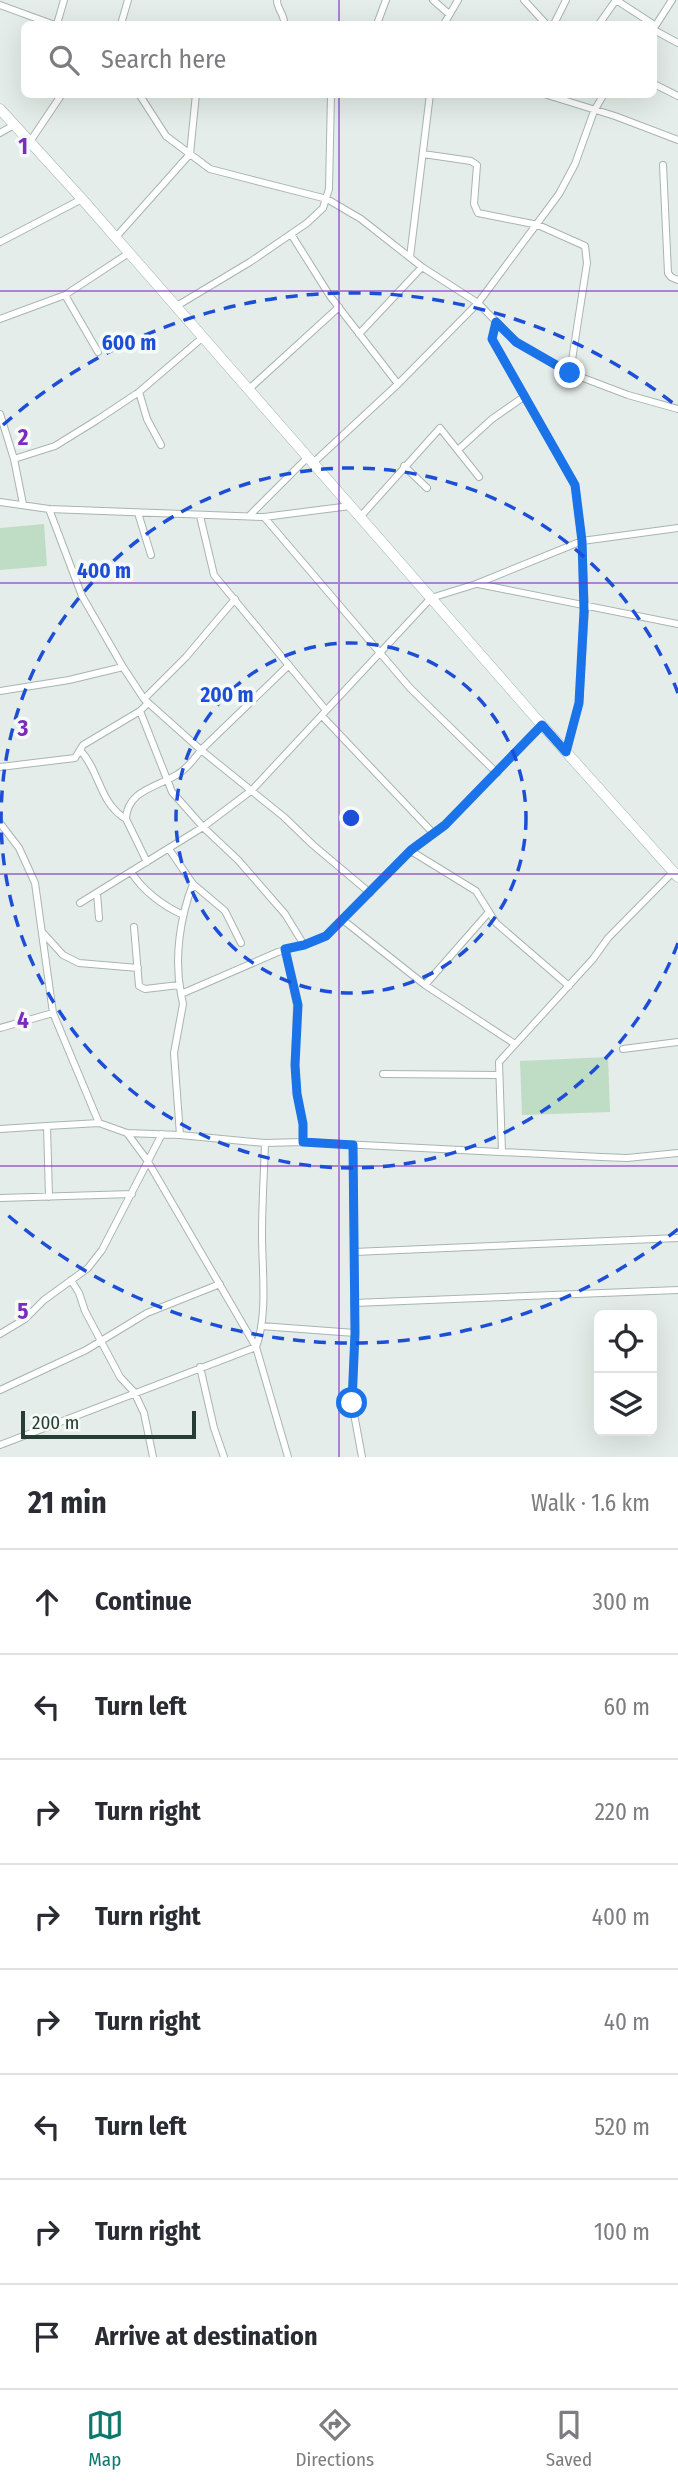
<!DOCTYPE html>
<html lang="en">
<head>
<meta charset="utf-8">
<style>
  :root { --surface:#fff; --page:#f7f7f7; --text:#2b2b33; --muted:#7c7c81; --line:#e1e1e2; --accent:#0f766e }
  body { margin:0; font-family:"Fira Sans Condensed",sans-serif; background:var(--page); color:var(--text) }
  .controls { position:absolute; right:21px; bottom:21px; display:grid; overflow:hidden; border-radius:10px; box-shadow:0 7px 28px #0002 }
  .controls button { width:63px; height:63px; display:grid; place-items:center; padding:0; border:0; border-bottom:2px solid var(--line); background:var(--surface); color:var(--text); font:35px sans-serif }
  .scale { position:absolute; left:21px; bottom:18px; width:175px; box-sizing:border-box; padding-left:7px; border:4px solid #243e36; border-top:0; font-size:19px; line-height:24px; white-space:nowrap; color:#243e36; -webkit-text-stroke:5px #f5faf7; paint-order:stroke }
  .stop { position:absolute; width:21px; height:21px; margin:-16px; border:5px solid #1a73e8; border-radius:50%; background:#fff }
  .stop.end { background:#1a73e8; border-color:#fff; box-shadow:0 2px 7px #0008 }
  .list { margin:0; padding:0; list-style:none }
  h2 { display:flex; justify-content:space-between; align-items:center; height:91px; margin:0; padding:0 28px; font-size:30px }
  h2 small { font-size:23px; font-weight:400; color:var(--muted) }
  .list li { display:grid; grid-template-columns:46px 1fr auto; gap:21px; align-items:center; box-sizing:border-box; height:105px; padding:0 28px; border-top:2px solid var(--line) }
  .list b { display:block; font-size:26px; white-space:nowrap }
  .list em { font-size:23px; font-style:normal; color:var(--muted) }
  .icon { flex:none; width:38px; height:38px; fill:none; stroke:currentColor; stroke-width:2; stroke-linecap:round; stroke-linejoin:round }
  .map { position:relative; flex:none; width:678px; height:1457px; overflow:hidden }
  .search { position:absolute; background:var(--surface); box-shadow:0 7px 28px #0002; left:21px; right:21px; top:21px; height:77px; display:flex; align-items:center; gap:18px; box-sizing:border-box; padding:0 24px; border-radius:10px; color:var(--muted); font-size:26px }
  .sheet { height:931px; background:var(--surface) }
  nav { display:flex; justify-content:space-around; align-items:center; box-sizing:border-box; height:98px; border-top:2px solid var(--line); background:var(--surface); font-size:19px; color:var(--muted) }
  nav a { display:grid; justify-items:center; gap:4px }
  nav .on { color:var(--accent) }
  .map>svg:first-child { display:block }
  .green { fill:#beddc4 }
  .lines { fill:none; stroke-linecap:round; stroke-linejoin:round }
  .street-casing { stroke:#a7b5b0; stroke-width:8 }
  .secondary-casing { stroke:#a3b9b0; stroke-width:11 }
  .street { stroke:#fff; stroke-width:6 }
  .secondary { stroke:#fff; stroke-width:10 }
  .route { stroke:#1a73e8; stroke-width:9 }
  .grid { fill:none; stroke:#7b2cbf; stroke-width:2; stroke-opacity:0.55 }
  .ring { fill:none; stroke:#1d4ed8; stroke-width:3.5; stroke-dasharray:12 9 }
  .grid-label { font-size:23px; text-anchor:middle; font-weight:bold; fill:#7b2cbf; stroke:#f5faf7; stroke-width:7; stroke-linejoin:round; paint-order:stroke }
  .centre { fill:#1d4ed8; stroke:#f5faf7; stroke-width:3.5 }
  .ring-label { font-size:21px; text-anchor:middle; font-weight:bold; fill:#1d4ed8; stroke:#f5faf7; stroke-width:7; stroke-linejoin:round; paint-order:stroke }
</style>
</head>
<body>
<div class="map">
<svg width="678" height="1457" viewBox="0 0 678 1457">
  <rect width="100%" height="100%" fill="#e4ede9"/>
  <path class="green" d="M44 524 47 566 0 570V528Z
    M608 1057 610 1112 522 1115 520 1061Z"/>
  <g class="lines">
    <g class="street-casing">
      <path id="street" d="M277 0C277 10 285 14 284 24
        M433 0 449 14
        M524 0 546 24
        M616 0 653 24
        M0 5 52 24
        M57 24 64 0
        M121 24 128 0
        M377 24 386 0
        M444 24 458 0
        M554 24 566 0
        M599 24 616 0
        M654 28 672 0
        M654 30 678 43
        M654 84 678 96
        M139 94 166 136 210 169 327 199 361 219 422 267 478 303 516 342 570 373 628 395 678 409
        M544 94 615 116 678 140
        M0 133 14 125
        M29 143 62 94
        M423 154 471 161 477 165 474 204 478 213 538 225 585 246 587 263 570 373
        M663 165 668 273 671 277 678 280
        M291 234 330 296 398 384
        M116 237 190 154 196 94
        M0 242 82 199
        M410 257 430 94
        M65 295 98 352
        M175 307 250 262 307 223 323 208 329 189 331 94
        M0 319 65 295 129 253
        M496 322 492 339 575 485 582 541 585 611 579 703 566 753
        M359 334 422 267
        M248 390 339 307
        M139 392 147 419 161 445
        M0 414 14 459 23 504
        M459 449 492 419 525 396
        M14 459 55 446 97 420 139 392 202 338
        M313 463 398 384 478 303 559 194 575 164 594 111 604 94
        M404 466 427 488
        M0 502 49 509 264 517 350 506
        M49 509 82 596 123 667 144 699 201 750 284 817 313 845 370 893
        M138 513 151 555
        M200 516 214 575 325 709
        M249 516 308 457
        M361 516 440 428 479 477
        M264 517 410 688 497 773
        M478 584 678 624
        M0 691 69 680 123 667
        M144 699 186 657 235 599
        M140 711 172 792 203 827 238 860 285 914 304 945
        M322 716 433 833
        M80 750C100 771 99 803 126 819
        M0 767 75 758 83 745 140 711 148 703
        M0 823 19 848 35 883 53 1013 99 1123
        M169 849 193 884C180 917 174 958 181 994
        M411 851 476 891 496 923 569 986
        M147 862 126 819C127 790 158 787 178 774 188 768 194 759 201 750L289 665
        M131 872C144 892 162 905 183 915
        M193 884 225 911 241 943
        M97 893 99 918
        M80 903 203 827 252 790 431 598 476 584 582 541 678 528
        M343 920 425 985 515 1044
        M134 927 139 986 145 989 179 985
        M43 933 63 955 79 963 138 968
        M285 949 297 1005 295 1065 297 1095 303 1124V1142
        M425 985 489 912
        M0 1028 53 1013
        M623 1049 678 1042
        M383 1074 499 1075
        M47 1126 99 1123 127 1133 180 1135 265 1143 303 1142 601 1157 627 1158 678 1153
        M0 1129 47 1126 49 1197
        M127 1133 147 1160 256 1347 288 1457
        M180 1135 174 1053 183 1004 181 994 278 952 304 945 326 936 411 851 445 825 542 725
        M353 1145 355 1333 352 1403 362 1457
        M502 1152 499 1062 593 959 608 938 673 872
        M0 1198 132 1194
        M354 1252 678 1238
        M71 1280 79 1293 85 1311 120 1377 134 1392 144 1413 153 1457
        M354 1303 678 1290
        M261 1326 355 1333
        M0 1334 25 1319 44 1300 88 1268 102 1250 162 1134
        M200 1367 214 1428 224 1457
        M0 1390 86 1350 147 1313 220 1284
        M0 1445 256 1347C268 1316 262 1268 262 1235 262 1204 264 1174 265 1143"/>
    </g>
    <g class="secondary-casing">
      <path id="secondary" d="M0 109 82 199 542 725 678 877"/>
    </g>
    <use href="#street" class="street"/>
    <use href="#secondary" class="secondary"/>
  </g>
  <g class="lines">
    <path class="route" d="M352 1403 355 1333 353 1145 303 1142V1124L297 1094 295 1065 298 1005 285 949 304 945 326 936 411 850 445 825 542 725 566 752 579 703 584 611 582 541 575 485 492 339 496 322 516 342 570 373"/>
  </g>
  <path class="grid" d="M339 0V24M339 94V1457M0 291H678M0 583H678M0 874H678M0 1166H678"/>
  <g class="ring">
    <circle cx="351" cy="818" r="175"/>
    <path d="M678 943A350 350 0 1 1 678 693"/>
    <path d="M678 1229A525 525 0 0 1 3 1211M3 425A525 525 0 0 1 678 407"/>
  </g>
  <g class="grid-label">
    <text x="23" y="154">1</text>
    <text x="23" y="445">2</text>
    <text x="23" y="736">3</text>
    <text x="23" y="1028">4</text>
    <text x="23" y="1319">5</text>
  </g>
  <circle cx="351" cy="818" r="10" class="centre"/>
  <g class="ring-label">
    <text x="129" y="350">600 m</text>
    <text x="104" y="578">400 m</text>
    <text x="227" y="702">200 m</text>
  </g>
</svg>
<div class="controls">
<button><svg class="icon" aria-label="locate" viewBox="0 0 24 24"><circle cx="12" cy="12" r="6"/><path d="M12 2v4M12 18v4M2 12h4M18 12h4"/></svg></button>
<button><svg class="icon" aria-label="layers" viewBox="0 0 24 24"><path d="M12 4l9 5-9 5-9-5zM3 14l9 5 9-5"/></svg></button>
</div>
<div class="scale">200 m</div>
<div class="stop" style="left:352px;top:1403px"></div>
<div class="stop end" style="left:570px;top:373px"></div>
<div class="search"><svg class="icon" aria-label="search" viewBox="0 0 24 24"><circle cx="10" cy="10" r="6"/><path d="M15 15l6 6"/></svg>Search here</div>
</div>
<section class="sheet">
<h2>21 min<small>Walk · 1.6 km</small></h2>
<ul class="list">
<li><svg class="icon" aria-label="ahead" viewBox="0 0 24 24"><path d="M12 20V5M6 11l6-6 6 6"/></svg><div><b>Continue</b></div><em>300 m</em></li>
<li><svg class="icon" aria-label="left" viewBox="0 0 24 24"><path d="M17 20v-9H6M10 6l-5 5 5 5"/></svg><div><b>Turn left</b></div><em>60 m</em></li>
<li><svg class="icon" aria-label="right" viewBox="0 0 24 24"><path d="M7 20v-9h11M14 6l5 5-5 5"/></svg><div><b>Turn right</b></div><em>220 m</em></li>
<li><svg class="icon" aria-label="right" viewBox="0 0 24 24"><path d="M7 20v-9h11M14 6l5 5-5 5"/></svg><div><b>Turn right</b></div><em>400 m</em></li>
<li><svg class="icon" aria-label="right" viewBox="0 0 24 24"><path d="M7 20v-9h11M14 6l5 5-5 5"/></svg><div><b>Turn right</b></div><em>40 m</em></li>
<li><svg class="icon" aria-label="left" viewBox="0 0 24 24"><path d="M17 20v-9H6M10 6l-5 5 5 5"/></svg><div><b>Turn left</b></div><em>520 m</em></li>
<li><svg class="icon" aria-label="right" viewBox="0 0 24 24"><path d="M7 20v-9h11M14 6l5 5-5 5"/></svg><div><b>Turn right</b></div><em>100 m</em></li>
<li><svg class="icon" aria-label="arrive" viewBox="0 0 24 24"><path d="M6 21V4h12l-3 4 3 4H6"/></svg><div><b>Arrive at destination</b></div></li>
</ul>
</section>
<nav>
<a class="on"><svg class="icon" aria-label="map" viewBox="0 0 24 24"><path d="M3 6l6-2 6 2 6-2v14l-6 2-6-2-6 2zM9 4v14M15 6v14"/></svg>Map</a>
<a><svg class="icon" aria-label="directions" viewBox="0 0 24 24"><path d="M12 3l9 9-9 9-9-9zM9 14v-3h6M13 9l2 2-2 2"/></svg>Directions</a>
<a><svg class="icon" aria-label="saved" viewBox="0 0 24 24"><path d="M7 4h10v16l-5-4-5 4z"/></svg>Saved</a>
</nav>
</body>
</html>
